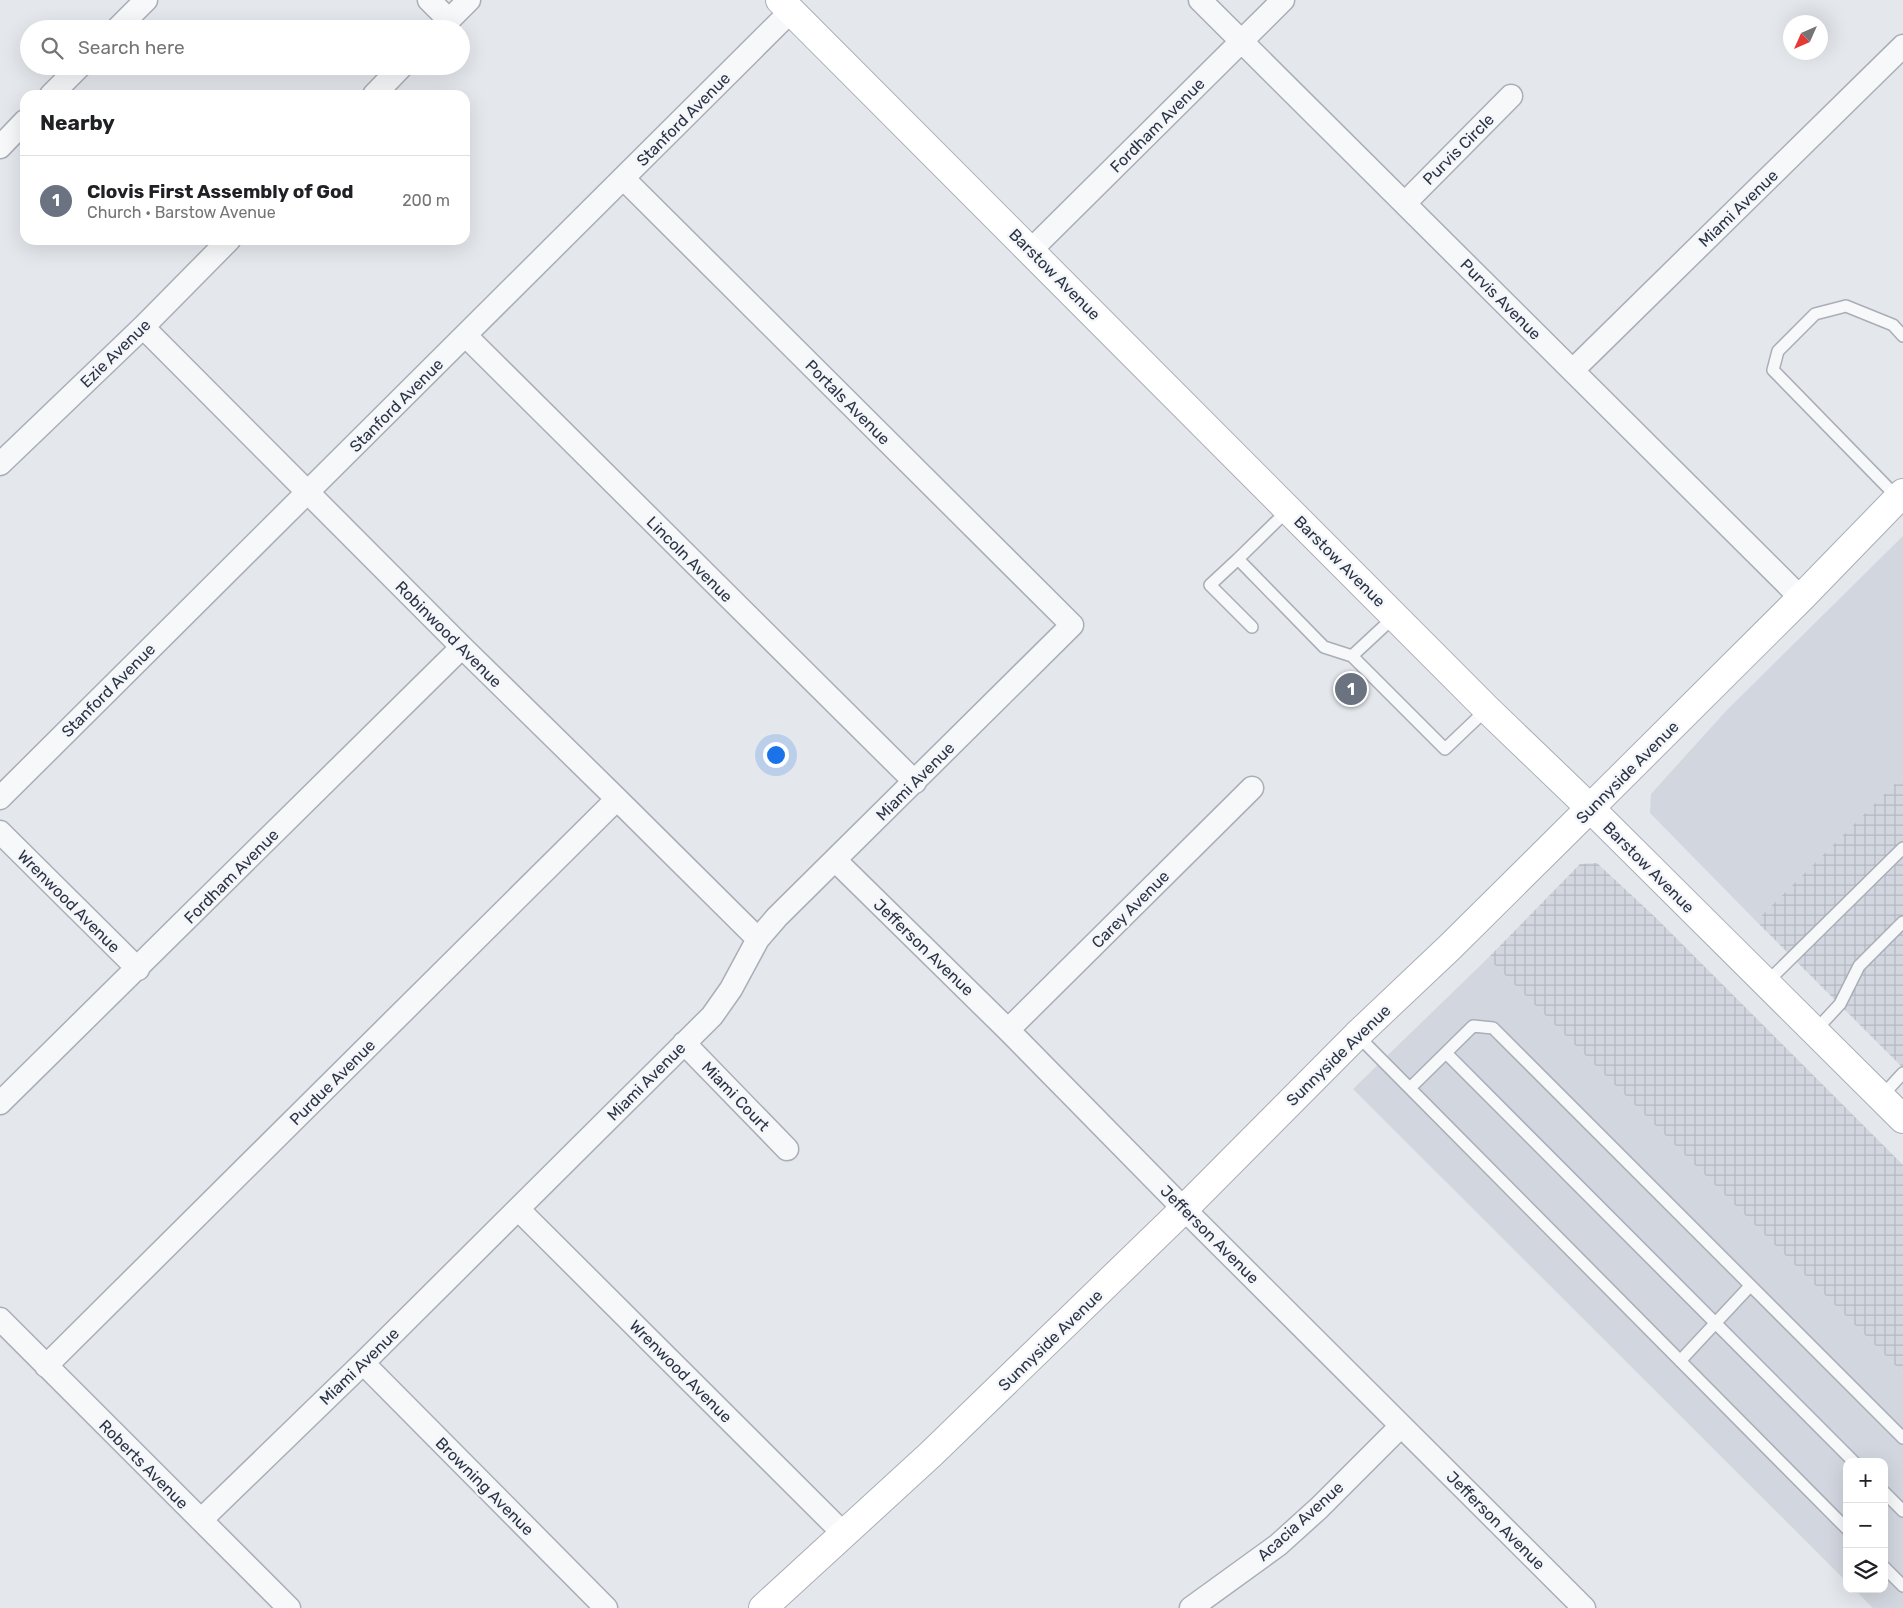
<!DOCTYPE html>
<html lang="en">
<head>
<meta charset="utf-8">
<style>
  :root { --surface:#fff; --page:#f2f2f2; --text:#202124; --muted:#757577; --line:#e0e0e0; --accent:#7c3aed }
  body { margin:0; font-family:Rubik,sans-serif; background:var(--page); color:var(--text) }
  .controls { position:absolute; right:15px; bottom:15px; display:grid; overflow:hidden; border-radius:10px; box-shadow:0 5px 20px #0002 }
  .controls button { width:45px; height:45px; display:grid; place-items:center; padding:0; border:0; border-bottom:1px solid var(--line); background:var(--surface); color:var(--text); font:25px sans-serif }
  .compass { position:absolute; left:1783px; top:15px; width:45px; height:45px; border-radius:50%; background:var(--surface); box-shadow:0 5px 20px #0002; rotate:225deg }
  .you { position:absolute; left:775px; top:754px; width:18px; height:18px; margin:-12px; border:4px solid #fff; border-radius:50%; background:#1a73e8; box-shadow:0 0 0 8px #1a73e833 }
  .badge { display:grid; place-items:center; width:32px; height:32px; border-radius:50%; background:var(--accent); color:#fff; font-size:16px; font-weight:700 }
  .pin { position:absolute; translate:-50% -50%; border:2px solid #fff; box-shadow:0 1px 5px #0006 }
  .list { margin:0; padding:0; list-style:none }
  h2 { display:flex; justify-content:space-between; align-items:center; height:65px; margin:0; padding:0 20px; font-size:21px }
  h2 small { font-size:16px; font-weight:400; color:var(--muted) }
  .list li { display:grid; grid-template-columns:32px 1fr auto; gap:15px; align-items:center; box-sizing:border-box; height:90px; padding:0 20px; border-top:1px solid var(--line) }
  .list b { display:block; font-size:19px; white-space:nowrap }
  .list p { margin:0; font-size:16px; white-space:nowrap; color:var(--muted) }
  .list em { font-size:16px; font-style:normal; color:var(--muted) }
  .icon { flex:none; width:28px; height:28px; fill:none; stroke:currentColor; stroke-width:2; stroke-linecap:round; stroke-linejoin:round }
  .map { position:relative; flex:none; width:1903px; height:1608px; overflow:hidden }
  .search { position:absolute; background:var(--surface); box-shadow:0 5px 20px #0002; left:20px; top:20px; width:450px; height:55px; display:flex; align-items:center; gap:12px; box-sizing:border-box; padding:0 18px; border-radius:28px; color:var(--muted); font-size:19px }
  .panel { position:absolute; background:var(--surface); box-shadow:0 5px 20px #0002; left:20px; top:90px; width:450px; height:155px; border-radius:15px }
  .map>svg:first-child { display:block }
  .built { fill:#d2d6de }
  .industrial { fill:url(#industrial-grid) }
  .lines { fill:none; stroke-linecap:round; stroke-linejoin:round }
  .lane-casing { stroke:#a9aeb7; stroke-width:14 }
  .street-casing { stroke:#a9aeb7; stroke-width:25 }
  .secondary-casing { stroke:#a9aeb7; stroke-width:30 }
  .lane { stroke:#f7f8fa; stroke-width:11 }
  .street { stroke:#f7f8fa; stroke-width:22 }
  .secondary { stroke:#fff; stroke-width:28 }
  .labels { text-anchor:middle; stroke-width:5; stroke-linejoin:round; paint-order:stroke }
  .street-label { font-size:16px; fill:#2b3445; stroke:#f4f6f9 }
</style>
</head>
<body>
<div class="map">
<svg width="1903" height="1608" viewBox="0 0 1903 1608">
  <defs>
    <pattern id="industrial-grid" width="8" height="8" patternUnits="userSpaceOnUse" patternTransform="scale(1.25)"><rect width="8" height="8" fill="#d2d6de"/><path d="M0 4h8M4 0v8" fill="none" stroke="#b4b8c0"/></pattern>
  </defs>
  <rect width="100%" height="100%" fill="#e4e7ec"/>
  <path class="built" d="M1903 536V776L1756 921 1650 813 1651 794 1726 711Z
    M1488 958 1903 1373V1608H1873L1854 1589H1884V1462H1847V1582L1353 1089Z"/>
  <path class="industrial" d="M1903 776V1068L1756 921Z
    M1597 863 1655 917 1903 1165V1373L1488 958 1580 864Z"/>
  <g class="lines">
    <g class="lane-casing">
      <path id="lane" d="M1898 498 1773 370 1778 351 1815 314 1846 306 1893 325 1903 336
        M1289 509 1238 559 1324 647 1352 656 1395 616
        M1238 559 1210 585 1252 627
        M1352 656 1445 749 1487 709
        M1766 983 1903 848
        M1814 1032 1840 1004 1859 966 1903 922
        M1357 1035 1847 1529
        M1446 1053 1854 1462
        M1410 1088 1473 1026 1493 1028 1903 1438
        M1881 1097 1903 1073
        M1680 1361 1750 1286
        M1884 1492 1903 1511
        M1884 1567 1903 1586"/>
    </g>
    <g class="street-casing">
      <path id="street" d="M429 0 449 20
        M1200 0 1801 598
        M117 29 146 0
        M440 29 469 0
        M51 95 80 66
        M374 95 402 66
        M0 147 25 121
        M1405 203 1511 96
        M1031 250 1283 0
        M143 327 462 647 617 799 758 939
        M466 336 915 782
        M1573 370 1903 46
        M0 464 143 327 229 240
        M0 798 791 11
        M0 832 138 969
        M835 860 1008 1030 1184 1209 1584 1608
        M1008 1030 1252 788
        M684 1043 787 1149
        M0 1103 462 647
        M518 1209 843 1533
        M0 1319 289 1608
        M363 1363 606 1608
        M46 1366 617 799
        M201 1520 363 1363 712 1016 731 989 758 939 777 917 1072 625 624 179
        M1191 1608 1278 1545 1319 1508 1401 1426"/>
    </g>
    <g class="secondary-casing">
      <path id="secondary" d="M780 0 1487 709 1590 808 1903 1119
        M763 1608 931 1454 1184 1209 1357 1035 1450 947 1564 834 1801 598 1903 493"/>
    </g>
    <use href="#lane" class="lane"/>
    <use href="#street" class="street"/>
    <use href="#secondary" class="secondary"/>
  </g>
  <g class="labels">
    <g class="street-label">
      <text transform="translate(683 119) rotate(-45)" y="6">Stanford Avenue</text>
      <text transform="translate(1157 125) rotate(-45)" y="6">Fordham Avenue</text>
      <text transform="translate(1458 149) rotate(-45)" y="6">Purvis Circle</text>
      <text transform="translate(1738 208) rotate(-44)" y="6">Miami Avenue</text>
      <text transform="translate(1055 274) rotate(45)" y="6">Barstow Avenue</text>
      <text transform="translate(1501 299) rotate(45)" y="6">Purvis Avenue</text>
      <text transform="translate(115 353) rotate(-44)" y="6">Ezie Avenue</text>
      <text transform="translate(848 402) rotate(45)" y="6">Portals Avenue</text>
      <text transform="translate(396 405) rotate(-45)" y="6">Stanford Avenue</text>
      <text transform="translate(690 559) rotate(45)" y="6">Lincoln Avenue</text>
      <text transform="translate(1340 561) rotate(45)" y="6">Barstow Avenue</text>
      <text transform="translate(449 634) rotate(45)" y="6">Robinwood Avenue</text>
      <text transform="translate(108 690) rotate(-45)" y="6">Stanford Avenue</text>
      <text transform="translate(1627 772) rotate(-45)" y="6">Sunnyside Avenue</text>
      <text transform="translate(915 781) rotate(-45)" y="6">Miami Avenue</text>
      <text transform="translate(1649 867) rotate(45)" y="6">Barstow Avenue</text>
      <text transform="translate(231 876) rotate(-45)" y="6">Fordham Avenue</text>
      <text transform="translate(69 901) rotate(45)" y="6">Wrenwood Avenue</text>
      <text transform="translate(1130 909) rotate(-45)" y="6">Carey Avenue</text>
      <text transform="translate(924 947) rotate(44)" y="6">Jefferson Avenue</text>
      <text transform="translate(1338 1055) rotate(-44)" y="6">Sunnyside Avenue</text>
      <text transform="translate(646 1081) rotate(-45)" y="6">Miami Avenue</text>
      <text transform="translate(332 1082) rotate(-45)" y="6">Purdue Avenue</text>
      <text transform="translate(736 1096) rotate(46)" y="6">Miami Court</text>
      <text transform="translate(1210 1234) rotate(45)" y="6">Jefferson Avenue</text>
      <text transform="translate(1050 1340) rotate(-44)" y="6">Sunnyside Avenue</text>
      <text transform="translate(359 1366) rotate(-44)" y="6">Miami Avenue</text>
      <text transform="translate(681 1371) rotate(45)" y="6">Wrenwood Avenue</text>
      <text transform="translate(144 1464) rotate(45)" y="6">Roberts Avenue</text>
      <text transform="translate(485 1486) rotate(45)" y="6">Browning Avenue</text>
      <text transform="translate(1496 1520) rotate(45)" y="6">Jefferson Avenue</text>
      <text transform="translate(1300 1521) rotate(-42)" y="6">Acacia Avenue</text>
    </g>
  </g>
</svg>
<div class="controls">
<button>+</button>
<button>−</button>
<button><svg class="icon" aria-label="layers" viewBox="0 0 24 24"><path d="M12 4l9 5-9 5-9-5zM3 14l9 5 9-5"/></svg></button>
</div>
<svg class="compass" viewBox="-18 -18 36 36"><path d="M0-13l5 13h-10z" fill="#e53935"/><path d="M0 13l5-13h-10z" fill="#757577"/></svg>
<div class="you"></div>
<div class="pin badge" style="left:1351px;top:689px;background:#6b7280">1</div>
<div class="search"><svg class="icon" aria-label="search" viewBox="0 0 24 24"><circle cx="10" cy="10" r="6"/><path d="M15 15l6 6"/></svg>Search here</div>
<section class="panel">
<h2>Nearby<small></small></h2>
<ul class="list">
<li><span class="badge" style="background:#6b7280">1</span><div><b>Clovis First Assembly of God</b><p>Church · Barstow Avenue</p></div><em>200 m</em></li>
</ul>
</section>
</div>
</body>
</html>
